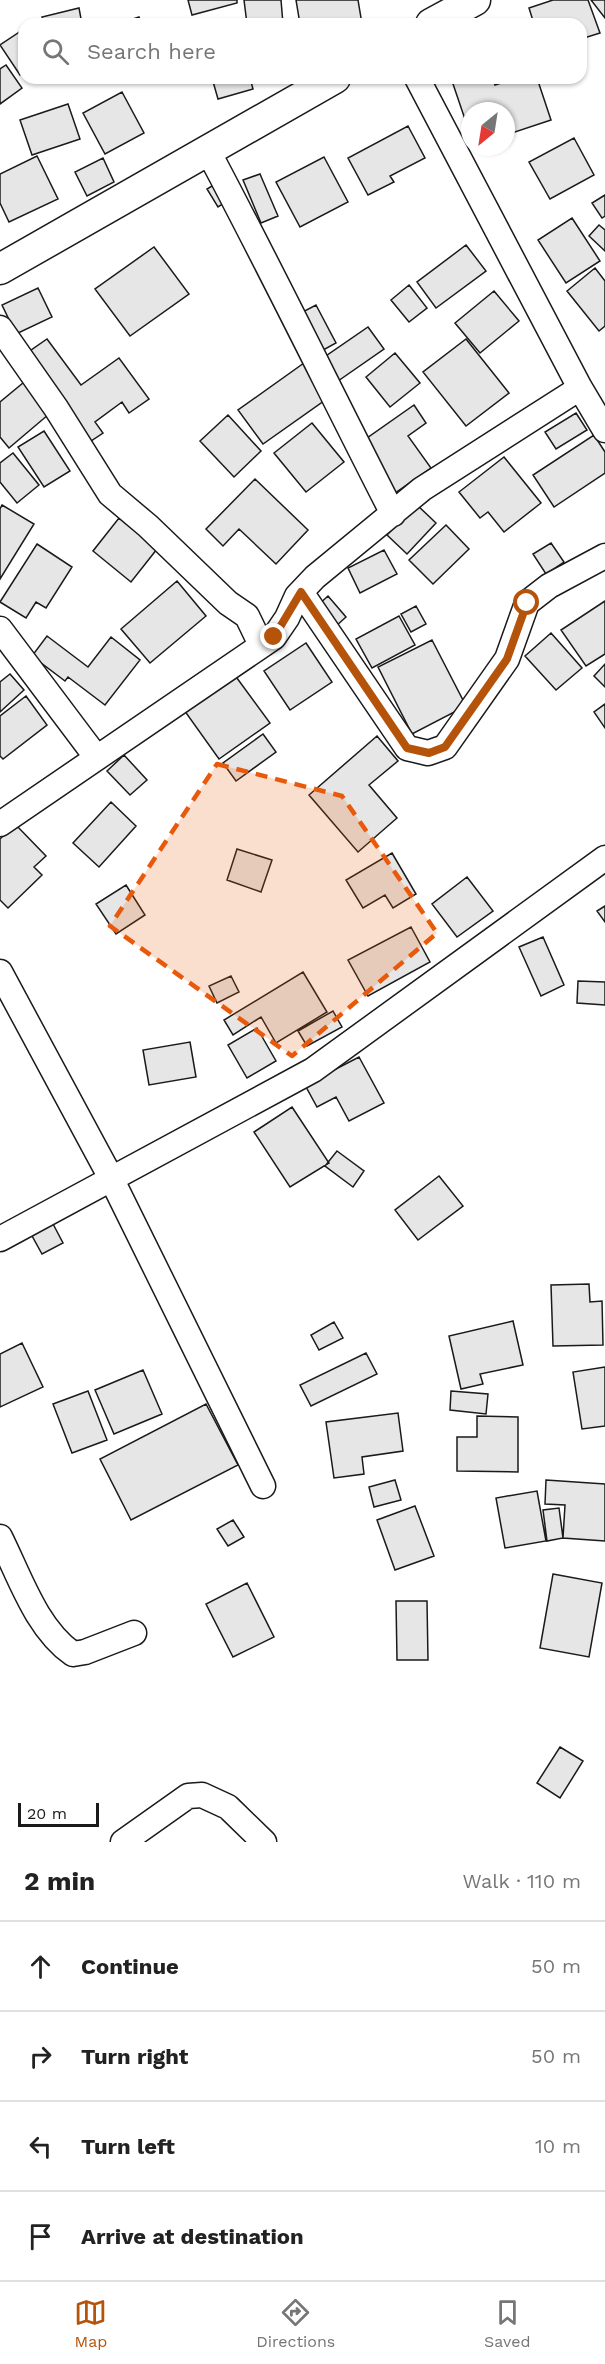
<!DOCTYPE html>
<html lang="en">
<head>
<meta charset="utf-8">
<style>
  :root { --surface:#fff; --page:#f6f6f6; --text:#222; --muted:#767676; --line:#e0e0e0; --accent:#b45309 }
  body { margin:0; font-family:"Work Sans",sans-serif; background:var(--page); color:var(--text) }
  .compass { position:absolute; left:461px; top:102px; width:54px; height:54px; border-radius:50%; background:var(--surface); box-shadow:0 2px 4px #0004; rotate:210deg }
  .scale { position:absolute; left:18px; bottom:15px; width:81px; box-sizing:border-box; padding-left:6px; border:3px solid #1a1a1a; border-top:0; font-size:16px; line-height:21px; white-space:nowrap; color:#1a1a1a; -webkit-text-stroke:4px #fff; paint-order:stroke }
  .stop { position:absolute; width:18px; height:18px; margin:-14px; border:4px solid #b45309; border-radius:50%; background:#fff }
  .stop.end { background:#b45309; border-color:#fff; box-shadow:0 2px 6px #0008 }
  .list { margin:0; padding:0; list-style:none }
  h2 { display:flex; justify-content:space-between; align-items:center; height:78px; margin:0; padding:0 24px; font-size:26px }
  h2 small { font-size:20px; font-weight:400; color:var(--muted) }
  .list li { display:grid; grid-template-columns:39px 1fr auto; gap:18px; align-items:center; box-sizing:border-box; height:90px; padding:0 24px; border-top:2px solid var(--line) }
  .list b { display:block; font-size:22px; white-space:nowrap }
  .list em { font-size:20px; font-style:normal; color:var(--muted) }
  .icon { flex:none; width:33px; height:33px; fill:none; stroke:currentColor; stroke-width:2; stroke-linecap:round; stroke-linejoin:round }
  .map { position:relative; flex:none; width:605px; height:1842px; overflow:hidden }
  .search { position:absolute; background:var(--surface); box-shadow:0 2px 4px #0004; left:18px; right:18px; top:18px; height:66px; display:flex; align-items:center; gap:15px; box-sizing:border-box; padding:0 21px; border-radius:18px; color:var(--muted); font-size:22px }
  .sheet { height:438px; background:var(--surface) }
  nav { display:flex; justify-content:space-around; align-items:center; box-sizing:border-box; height:84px; border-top:2px solid var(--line); background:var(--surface); font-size:16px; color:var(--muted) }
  nav a { display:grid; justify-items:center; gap:3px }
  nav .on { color:var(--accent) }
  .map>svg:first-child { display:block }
  .building { fill:#e6e6e6; stroke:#1a1a1a; stroke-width:1.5 }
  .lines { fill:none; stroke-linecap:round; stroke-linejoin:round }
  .minor-casing { stroke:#1a1a1a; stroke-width:27 }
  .tertiary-casing { stroke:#1a1a1a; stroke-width:33 }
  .minor { stroke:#fff; stroke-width:24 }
  .tertiary { stroke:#fff; stroke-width:30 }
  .route { stroke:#b45309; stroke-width:8 }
  .marked { fill:#e8590c; fill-opacity:0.2; stroke:#e8590c; stroke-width:4.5; stroke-dasharray:12 8; stroke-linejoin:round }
</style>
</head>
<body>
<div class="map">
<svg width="605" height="1842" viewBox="0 0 605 1842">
  <rect width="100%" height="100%" fill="#fff"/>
  <path class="building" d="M188 0H237V3L192 15Z
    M244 0H281L283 24H247Z
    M296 0H358L362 24H300Z
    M553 0H588L600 33 581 39V24H534L529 8Z
    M591 0H605V18Z
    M79 8 82 24H44L42 17Z
    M139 17 142 24 121 23Z
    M21 31 24 35V73L20 75 0 45Z
    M6 65 22 88 0 104V69Z
    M212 78H250L253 89 218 99Z
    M451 78H493L495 85 517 78H537L551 120 506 135V111H470V134Z
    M122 92 144 133 105 154 83 113Z
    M68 104 80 139 32 155 20 120Z
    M408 126 425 158 390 176 394 182 368 195 348 158Z
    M574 138 594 175 550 199 529 162Z
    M37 156 58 199 9 222 0 203V174Z
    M324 157 348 202 300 227 276 182Z
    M103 158 114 182 87 196 75 172Z
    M260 174 278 216 261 223 243 180Z
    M222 180 232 198 218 207 207 189Z
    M605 195V216L602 218 592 203Z
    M572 218 600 261 566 283 538 240Z
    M599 225 605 230V251L589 236Z
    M466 245 486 271 436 308 417 282Z
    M154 247 189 294 130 336 95 289Z
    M595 268 605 281V326L599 331 567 291Z
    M409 285 427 308 409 322 391 300Z
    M38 288 52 317 16 334 2 305Z
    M494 291 519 321 480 353 455 323Z
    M316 305 336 343 316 354 295 316Z
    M368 327 384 349 338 381 323 358Z
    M47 339 81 385 119 358 149 399 129 413 122 402 95 422 103 433 88 443 24 355Z
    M466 339 509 393 466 426 423 372Z
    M395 353 420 383 390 407 366 377Z
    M304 363 328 398 263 444 238 410Z
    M29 378 55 409 9 448 0 437V402Z
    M414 405 426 423 408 436 431 468 395 493 360 443Z
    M576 413 587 430 556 449 545 432Z
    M228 415 261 451 234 477 200 441Z
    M312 423 344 462 306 492 274 453Z
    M44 431 70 471 44 487 18 447Z
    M594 435 605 452V473L554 507 533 475Z
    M13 453 39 485 17 503 0 482V463Z
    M504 457 541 503 504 532 488 512 480 518 459 492Z
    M255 479 308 530 276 564 239 529 223 546 206 529Z
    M416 504 436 523 407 554 387 535Z
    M2 505 34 524 0 579V509Z
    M119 518 157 549 131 582 93 551Z
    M446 525 469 549 433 584 409 560Z
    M551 543 564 562 546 574 533 554Z
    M37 544 72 567 46 608 36 602 26 618 0 602Z
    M384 550 397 574 360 593 348 568Z
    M177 581 206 616 150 663 121 629Z
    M328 596 346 617 335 627 317 606Z
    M605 601V654L586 666 561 630Z
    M416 606 426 624 411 632 401 614Z
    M399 616 415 645 372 668 356 639Z
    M551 633 582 668 556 690 525 656Z
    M47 636 88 667 111 637 140 660 105 705 68 677 65 681 32 656Z
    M432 640 466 706 412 734 378 667Z
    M306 643 332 682 290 710 264 671Z
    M605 664V687L594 676Z
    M10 674 24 690 0 712V682Z
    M234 674 270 723 219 759 184 710Z
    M26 696 47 725 3 759 0 756V716Z
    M605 704V728L594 712Z
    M263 734 276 752 236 781 223 763Z
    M377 736 398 761 369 785 397 818 358 852 309 795Z
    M124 755 147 780 130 795 107 771Z
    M111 802 136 826 99 867 73 843Z
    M15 824 46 856 34 867 42 875 8 908 0 900V839Z
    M237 849 272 860 261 892 227 880Z
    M392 853 416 894 393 908 385 895 363 908 346 880Z
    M467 877 493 911 457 937 432 904Z
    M126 885 145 915 116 934 96 904Z
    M605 906V922L597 911Z
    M411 927 430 962 368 996 348 960Z
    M543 937 564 985 541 996 519 947Z
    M303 972 327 1012 276 1043 261 1017 233 1035 224 1020Z
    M231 976 239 992 217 1003 209 986Z
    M578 981 605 982V1005L577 1003Z
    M333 1011 342 1027 307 1046 298 1031Z
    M257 1028 276 1061 247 1078 228 1045Z
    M190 1042 196 1077 149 1085 143 1050Z
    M359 1057 384 1103 349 1121 336 1097 317 1107 305 1085Z
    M292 1107 329 1163 290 1187 254 1132Z
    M337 1151 364 1171 353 1187 325 1166Z
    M439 1176 463 1206 418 1240 395 1210Z
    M52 1222 63 1243 42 1254 31 1234Z
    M589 1284 590 1302 602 1301 603 1345 553 1346 551 1285Z
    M513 1321 523 1365 480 1374 483 1384 461 1389 449 1336Z
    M334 1322 343 1338 319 1350 311 1335Z
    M22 1343 43 1387 0 1407V1354Z
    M366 1353 377 1374 311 1406 300 1385Z
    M605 1367V1426L582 1429 573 1372Z
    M143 1370 162 1414 114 1434 95 1390Z
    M88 1391 107 1440 72 1453 53 1404Z
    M451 1391 488 1394 486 1414 450 1410Z
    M206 1404 238 1465 131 1520 100 1459Z
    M398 1413 403 1451 362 1457 364 1474 334 1478 326 1422Z
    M477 1416 518 1417V1472L457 1471V1437H477Z
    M395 1480 401 1500 374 1507 369 1487Z
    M546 1480 605 1484V1541L563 1538 565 1505 545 1504Z
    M537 1491 546 1541 505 1548 496 1498Z
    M415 1506 434 1556 395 1570 377 1520Z
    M559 1508 563 1538 547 1541 543 1510Z
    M233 1520 244 1537 228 1546 217 1529Z
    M553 1574 602 1583 589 1657 540 1648Z
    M247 1583 274 1637 233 1657 206 1604Z
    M396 1601H427L428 1660H397Z
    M560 1747 583 1761 560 1798 537 1783Z"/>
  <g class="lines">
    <g class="minor-casing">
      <path id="minor" d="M417 78 580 388 605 430
        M208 151C272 271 331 393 393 514
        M0 328 56 408 110 494 148 526 228 603 247 616 261 645
        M301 592 407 748 428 753 445 747 507 659 527 603 549 586 605 556
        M0 629 97 758
        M0 824 274 637 287 618 297 596 315 577 422 489 580 388
        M0 972 111 1178 263 1486
        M0 1239 313 1070 605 858
        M0 1537C20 1577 36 1628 73 1654L85 1652 134 1633
        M123 1842 188 1796 202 1795 228 1807 264 1842"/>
    </g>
    <g class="tertiary-casing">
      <path id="tertiary" d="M431 24 475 0
        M0 269 335 78"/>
    </g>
    <use href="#minor" class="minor"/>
    <use href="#tertiary" class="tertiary"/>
  </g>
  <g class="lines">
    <path class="route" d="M274 637 301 592 407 748 429 753 445 747 507 659 527 603"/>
  </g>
  <path class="marked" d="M217 764 342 796 437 933 292 1056 110 926Z"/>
</svg>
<svg class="compass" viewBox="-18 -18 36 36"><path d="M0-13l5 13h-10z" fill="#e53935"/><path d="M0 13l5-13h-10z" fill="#767676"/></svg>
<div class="scale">20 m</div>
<div class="stop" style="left:527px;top:603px"></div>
<div class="stop end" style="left:274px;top:637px"></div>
<div class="search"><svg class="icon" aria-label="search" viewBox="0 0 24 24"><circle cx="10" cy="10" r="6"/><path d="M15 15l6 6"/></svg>Search here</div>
</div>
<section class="sheet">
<h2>2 min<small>Walk · 110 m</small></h2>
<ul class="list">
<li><svg class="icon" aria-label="ahead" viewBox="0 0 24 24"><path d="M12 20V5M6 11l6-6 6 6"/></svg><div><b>Continue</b></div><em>50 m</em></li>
<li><svg class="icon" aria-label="right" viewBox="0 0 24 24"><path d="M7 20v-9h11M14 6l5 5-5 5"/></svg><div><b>Turn right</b></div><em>50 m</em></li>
<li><svg class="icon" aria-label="left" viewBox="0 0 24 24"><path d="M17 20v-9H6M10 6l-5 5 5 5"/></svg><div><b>Turn left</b></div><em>10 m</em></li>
<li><svg class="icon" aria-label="arrive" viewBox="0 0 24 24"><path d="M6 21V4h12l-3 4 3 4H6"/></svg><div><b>Arrive at destination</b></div></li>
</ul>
</section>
<nav>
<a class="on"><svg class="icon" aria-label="map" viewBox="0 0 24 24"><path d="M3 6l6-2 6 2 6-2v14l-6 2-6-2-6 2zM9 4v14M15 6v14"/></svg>Map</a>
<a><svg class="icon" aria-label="directions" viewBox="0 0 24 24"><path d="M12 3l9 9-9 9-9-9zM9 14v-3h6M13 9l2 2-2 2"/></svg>Directions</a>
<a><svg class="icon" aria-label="saved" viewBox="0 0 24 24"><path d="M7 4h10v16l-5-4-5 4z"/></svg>Saved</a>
</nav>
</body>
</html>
